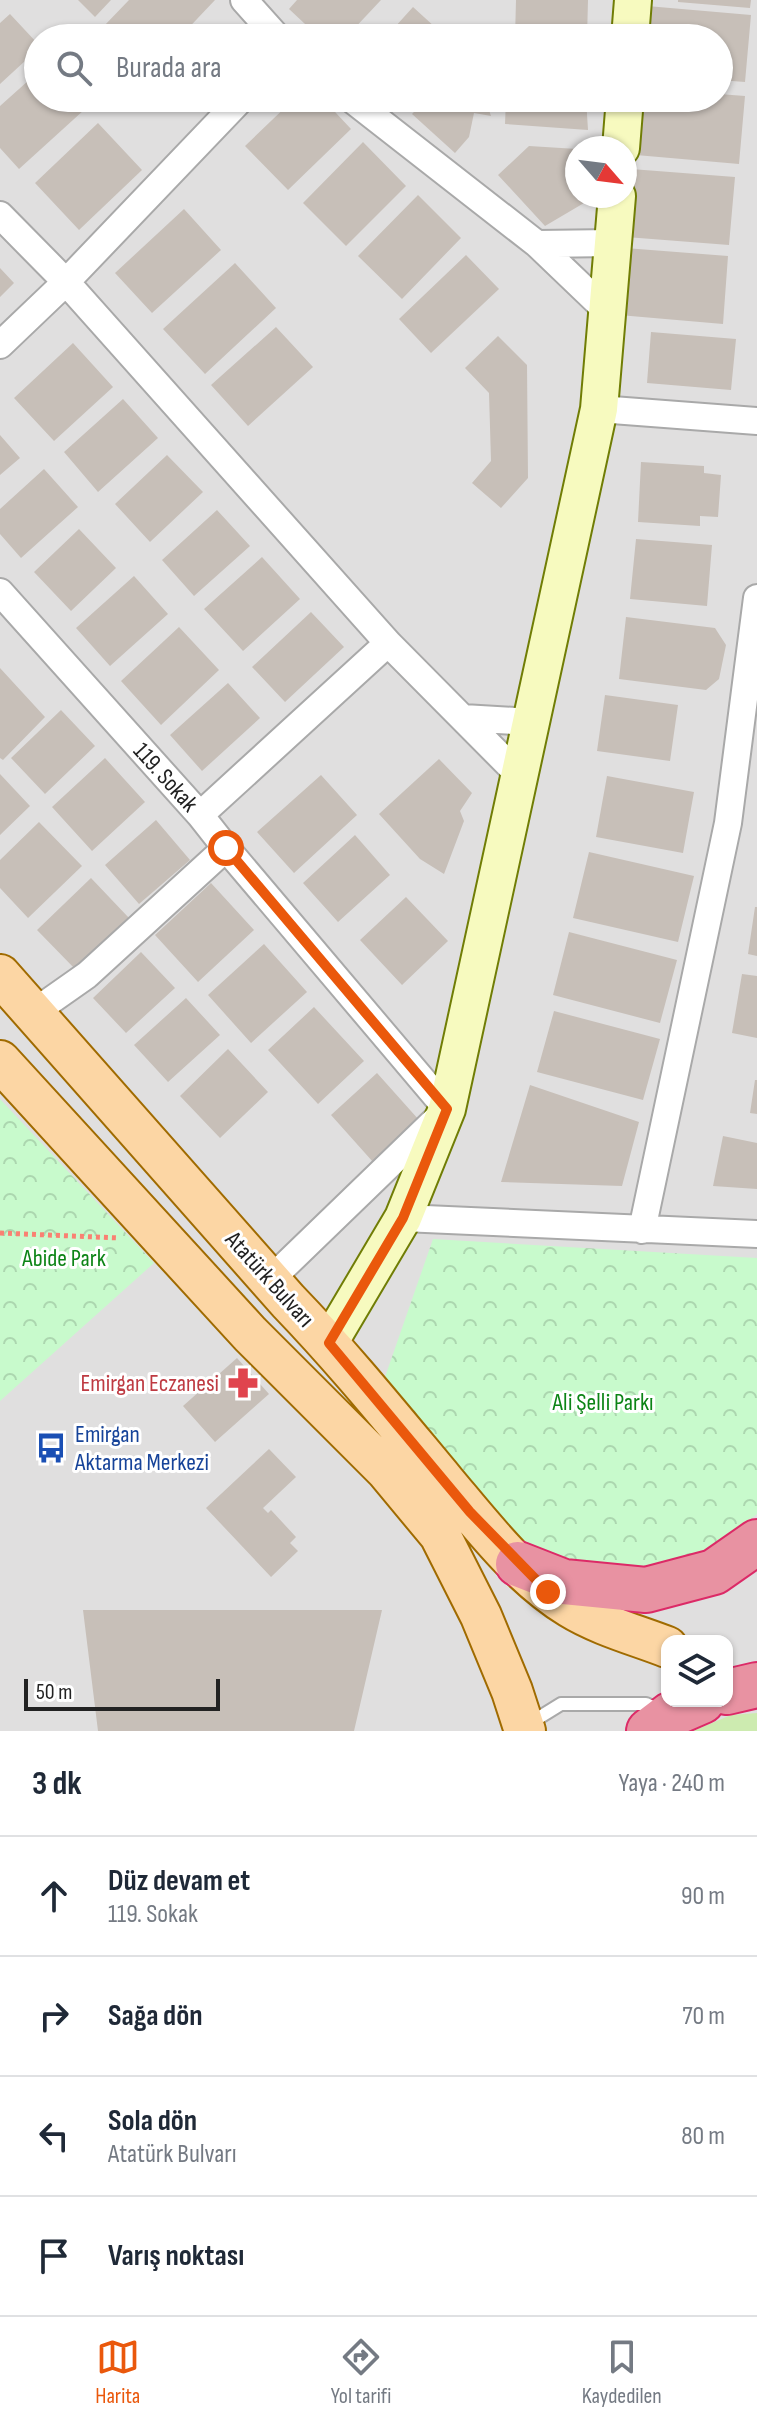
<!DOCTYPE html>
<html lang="tr">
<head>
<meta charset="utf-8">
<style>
  :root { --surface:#fff; --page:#f2f2f3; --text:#1f2937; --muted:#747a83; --line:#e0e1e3; --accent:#ea580c }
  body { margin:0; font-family:"Sofia Sans Condensed",sans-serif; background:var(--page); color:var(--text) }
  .controls { position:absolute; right:24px; bottom:24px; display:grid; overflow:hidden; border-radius:16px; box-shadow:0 2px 6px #0004 }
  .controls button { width:72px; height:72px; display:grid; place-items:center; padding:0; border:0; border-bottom:2px solid var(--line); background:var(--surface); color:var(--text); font:40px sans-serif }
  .compass { position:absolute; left:565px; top:136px; width:72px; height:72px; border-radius:50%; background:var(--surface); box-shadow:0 2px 6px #0004; rotate:118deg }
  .scale { position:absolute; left:24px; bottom:20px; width:196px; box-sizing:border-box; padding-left:8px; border:4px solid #222; border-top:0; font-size:22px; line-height:28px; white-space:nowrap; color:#222; -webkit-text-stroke:6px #fff; paint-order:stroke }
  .stop { position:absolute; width:24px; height:24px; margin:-18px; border:6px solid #ea580c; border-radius:50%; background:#fff }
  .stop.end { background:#ea580c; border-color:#fff; box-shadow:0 2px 8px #0008 }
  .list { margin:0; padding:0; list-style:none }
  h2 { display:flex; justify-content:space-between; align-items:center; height:104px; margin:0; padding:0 32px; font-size:34px }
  h2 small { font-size:26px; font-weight:400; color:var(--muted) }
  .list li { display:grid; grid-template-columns:52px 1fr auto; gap:24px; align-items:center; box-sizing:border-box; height:120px; padding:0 32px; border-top:2px solid var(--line) }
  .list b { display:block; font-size:30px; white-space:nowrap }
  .list p { margin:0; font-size:26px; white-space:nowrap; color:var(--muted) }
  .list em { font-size:26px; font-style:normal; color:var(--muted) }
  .icon { flex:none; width:44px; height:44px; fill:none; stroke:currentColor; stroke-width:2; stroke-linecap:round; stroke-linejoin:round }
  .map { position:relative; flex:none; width:757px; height:1731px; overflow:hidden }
  .search { position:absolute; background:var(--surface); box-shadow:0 2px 6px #0004; left:24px; right:24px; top:24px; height:88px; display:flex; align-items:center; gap:20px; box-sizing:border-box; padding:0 28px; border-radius:44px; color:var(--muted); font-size:30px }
  .sheet { height:584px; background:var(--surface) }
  nav { display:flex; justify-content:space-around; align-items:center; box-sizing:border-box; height:112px; border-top:2px solid var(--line); background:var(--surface); font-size:22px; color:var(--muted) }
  nav a { display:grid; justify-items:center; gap:4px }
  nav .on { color:var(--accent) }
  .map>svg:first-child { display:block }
  .residential { fill:#e0dfdf; fill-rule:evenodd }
  .grass { fill:#cdebb0 }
  .park { fill:url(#park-crowns) }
  .building { fill:#c7bfb8 }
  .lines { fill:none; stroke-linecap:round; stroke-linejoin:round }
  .lane-casing { stroke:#a9a9a9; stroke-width:16 }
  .street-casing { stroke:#a9a9a9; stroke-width:30 }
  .secondary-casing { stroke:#707d05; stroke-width:40 }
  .primary-casing { stroke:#a06b00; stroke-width:44 }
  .highway-casing { stroke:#dc2a67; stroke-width:48 }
  .path { stroke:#fa8072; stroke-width:5; stroke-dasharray:4 4; stroke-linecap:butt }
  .lane { stroke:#fff; stroke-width:12 }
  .street { stroke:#fff; stroke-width:26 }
  .secondary { stroke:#f7fabf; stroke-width:36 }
  .primary { stroke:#fcd6a4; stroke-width:40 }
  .highway { stroke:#e892a2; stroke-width:44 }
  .route { stroke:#ea580c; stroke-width:10 }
  .labels { text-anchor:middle; stroke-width:6; stroke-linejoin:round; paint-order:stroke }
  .street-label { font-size:24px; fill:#222; stroke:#fff }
  .park-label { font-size:24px; fill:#0c8416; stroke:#fff }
  .health-label { font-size:24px; fill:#be3a42; stroke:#fff; text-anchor:end }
  .transit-label { font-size:24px; fill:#164399; stroke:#fff; text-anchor:start }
</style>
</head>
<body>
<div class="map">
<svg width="757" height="1731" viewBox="0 0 757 1731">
  <defs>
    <pattern id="park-crowns" width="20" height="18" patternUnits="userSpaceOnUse" patternTransform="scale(2)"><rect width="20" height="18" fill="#c8facc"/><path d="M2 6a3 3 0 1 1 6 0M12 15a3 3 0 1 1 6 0" fill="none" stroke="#acd6af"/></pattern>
  </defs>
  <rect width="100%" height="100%" fill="#f2efe9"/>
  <path class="residential" d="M0 0H757V1731H0ZM38 38H719V98H38ZM577 148H625V196H577ZM667 1641H727V1701H667Z"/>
  <path class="grass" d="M757 1713V1731H693L731 1715Z"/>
  <path class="park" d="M0 1099 154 1263 0 1401Z
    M433 1239 757 1258V1514L710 1550 641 1569 581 1572 536 1554 424 1435 385 1377Z"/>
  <path class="building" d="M78 0H111L95 17Z
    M129 0H215L179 38H115L103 27Z
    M297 0H381L351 32 346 27 336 38H320L289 9Z
    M516 0H588L587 38H515Z
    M678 0H751L750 8 678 2Z
    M647 6 751 15 745 82 719 80V38H645Z
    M413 7 447 38H385Z
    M10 14 38 44V49L0 84V23Z
    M38 72V98H73L84 110 19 169 0 148V106Z
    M719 94 745 96 739 164 636 155 640 98H719Z
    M295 98H322L351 129 288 190 245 146Z
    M381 98H408L396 112Z
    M427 98H485L491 116 474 113 469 137 455 153 412 114Z
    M506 98H586L588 130 505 124Z
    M98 123 142 170 79 230 35 183Z
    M363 142 406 186 346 246 303 203Z
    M529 146 577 149V196H584V203L545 226 498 175Z
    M631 169 735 177 729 245 626 237Z
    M418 195 461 238 402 299 358 256Z
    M184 209 221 250 152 313 115 273Z
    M625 248 728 256 723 324 619 315Z
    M466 255 499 289 431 353 399 319Z
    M235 263 276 308 205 374 163 329Z
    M0 268 14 283 0 297Z
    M276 327 313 367 248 426 211 385Z
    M651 332 736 339 731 390 647 383Z
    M498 336 527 365 528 478 501 508 472 483 491 461 489 393 465 368Z
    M73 343 113 387 54 441 14 398Z
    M123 399 158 438 98 492 64 452Z
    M0 435 20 458 0 475Z
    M167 455 203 492 150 542 115 504Z
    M641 462 704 466V473L721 475 718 517 700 516V526L638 522Z
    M44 469 78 507 21 558 0 534V509Z
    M217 510 250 546 194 596 162 560Z
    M79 529 116 568 71 611 34 572Z
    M636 539 712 545 707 606 630 599Z
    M262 557 300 599 243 651 204 609Z
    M134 576 168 614 110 666 76 628Z
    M311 612 344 647 285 702 252 667Z
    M626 617 715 628 726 645 719 679 706 690 619 679Z
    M179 627 219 670 161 725 121 681Z
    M0 668 45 717 3 760 0 758Z
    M228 683 260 718 202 771 170 735Z
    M605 695 678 705 670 761 597 751Z
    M61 710 95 746 45 794 11 758Z
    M105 758 145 802 92 851 52 807Z
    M439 759 472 793 460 811 464 821 444 874 420 859 379 814Z
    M0 774 30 806 0 835Z
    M321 775 357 815 294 873 257 832Z
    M607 776 694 792 683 853 596 837Z
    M156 820 190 860 139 904 105 865Z
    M39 822 82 866 28 918 0 888V860Z
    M355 835 390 875 338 922 303 883Z
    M589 852 694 876 678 942 573 918Z
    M91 878 129 918 75 969 37 930Z
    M211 883 254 930 198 982 155 935Z
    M406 897 448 941 402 985 360 940Z
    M755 907H757V956L748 954Z
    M569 932 677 960 660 1023 553 995Z
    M264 944 307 992 251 1043 208 995Z
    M141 952 175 988 126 1033 93 998Z
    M742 974 757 976V1038L732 1033Z
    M186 998 220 1035 168 1082 134 1045Z
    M314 1007 364 1061 318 1104 268 1050Z
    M554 1011 660 1039 643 1100 537 1072Z
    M228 1049 268 1092 220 1138 180 1096Z
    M377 1073 419 1120 373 1162 331 1115Z
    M755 1080H757V1114L750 1113Z
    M530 1085 639 1122 622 1186 501 1182Z
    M723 1136 757 1143V1189L713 1186Z
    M237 1358 269 1394 215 1442 183 1406Z
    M269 1449 296 1477 263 1508 268 1513 271 1510 296 1537 290 1543 298 1551 271 1577 206 1508Z
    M83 1610H382L354 1731H98Z"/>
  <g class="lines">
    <g class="lane-casing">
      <path id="lane" d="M527 1725 561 1704H646L661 1711"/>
    </g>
    <g class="street-casing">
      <path id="street" d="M244 0 278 38
        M350 98 537 244 607 311
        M0 215 66 282 388 643 519 775
        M537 244 613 243
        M0 345 66 282 242 98
        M599 409 757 421
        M0 592 200 815 226 848 447 1109 270 1280
        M463 718 531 722
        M200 815 388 643
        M33 1013 87 975 226 848
        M403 1218 757 1234
        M642 1230 728 823 757 598"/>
    </g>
    <g class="secondary-casing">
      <path id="secondary" d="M630 38 633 0
        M621 148 625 98
        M329 1343 403 1218 447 1109 599 409 617 196"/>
    </g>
    <g class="primary-casing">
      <path id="primary" d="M0 975 288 1301C344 1359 394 1421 445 1482 482 1526 521 1577 570 1607 599 1625 636 1635 667 1647
        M0 1061 250 1334 386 1470 440 1535 481 1616 512 1691 525 1731"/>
    </g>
    <g class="highway-casing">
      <path id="highway" d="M518 1564 564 1582 646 1590 714 1572 757 1542
        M727 1692 757 1685
        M649 1731 670 1715 702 1701"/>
    </g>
    <path class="path" d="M0 1233 119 1238"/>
    <use href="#lane" class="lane"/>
    <use href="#street" class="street"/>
    <use href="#secondary" class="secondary"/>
    <use href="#primary" class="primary"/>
    <use href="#highway" class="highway"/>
  </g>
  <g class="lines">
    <path class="route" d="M226 848 447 1109 403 1218 329 1343 470 1512 548 1592"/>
  </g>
  <defs>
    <g id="pharmacy-bare" transform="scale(2.4)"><path d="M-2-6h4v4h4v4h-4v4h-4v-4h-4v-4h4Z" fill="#e0444e" stroke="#fff" stroke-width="2.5" paint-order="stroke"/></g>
    <g id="bus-bare" transform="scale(2.4)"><path d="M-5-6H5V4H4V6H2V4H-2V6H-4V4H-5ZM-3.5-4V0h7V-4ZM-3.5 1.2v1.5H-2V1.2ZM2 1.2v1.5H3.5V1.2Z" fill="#1a4fb4" stroke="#fff" stroke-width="2.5" paint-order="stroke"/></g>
  </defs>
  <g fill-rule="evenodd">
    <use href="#pharmacy-bare" x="243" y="1383"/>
    <use href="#bus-bare" x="51" y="1448"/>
  </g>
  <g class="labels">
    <g class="street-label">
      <text transform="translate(166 777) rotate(48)" y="8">119. Sokak</text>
      <text transform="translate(270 1279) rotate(48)" y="8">Atatürk Bulvarı</text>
    </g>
    <g class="park-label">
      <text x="64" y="1266">Abide Park</text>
      <text x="603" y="1410">Ali Şelli Parkı</text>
    </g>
    <g class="health-label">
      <text x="219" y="1391">Emirgan Eczanesi</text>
    </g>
    <g class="transit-label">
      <text x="75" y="1442">Emirgan<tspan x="75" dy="28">Aktarma Merkezi</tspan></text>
    </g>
  </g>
</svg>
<div class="controls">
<button><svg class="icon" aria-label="layers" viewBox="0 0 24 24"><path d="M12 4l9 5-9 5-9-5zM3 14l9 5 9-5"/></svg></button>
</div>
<svg class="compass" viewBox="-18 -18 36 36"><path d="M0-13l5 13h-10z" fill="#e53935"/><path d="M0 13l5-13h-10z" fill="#747a83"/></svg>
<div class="scale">50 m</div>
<div class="stop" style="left:226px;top:848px"></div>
<div class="stop end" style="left:548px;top:1592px"></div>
<div class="search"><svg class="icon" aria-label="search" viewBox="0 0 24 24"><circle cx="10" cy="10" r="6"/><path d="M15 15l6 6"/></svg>Burada ara</div>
</div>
<section class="sheet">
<h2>3 dk<small>Yaya · 240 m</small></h2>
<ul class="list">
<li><svg class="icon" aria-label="ahead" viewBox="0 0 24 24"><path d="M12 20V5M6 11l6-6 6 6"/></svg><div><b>Düz devam et</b><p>119. Sokak</p></div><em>90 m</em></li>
<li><svg class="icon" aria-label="right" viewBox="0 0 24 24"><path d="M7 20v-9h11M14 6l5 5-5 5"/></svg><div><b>Sağa dön</b></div><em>70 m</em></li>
<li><svg class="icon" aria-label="left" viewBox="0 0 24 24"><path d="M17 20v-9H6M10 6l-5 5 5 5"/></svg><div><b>Sola dön</b><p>Atatürk Bulvarı</p></div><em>80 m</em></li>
<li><svg class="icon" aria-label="arrive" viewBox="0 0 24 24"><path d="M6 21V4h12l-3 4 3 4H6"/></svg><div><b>Varış noktası</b></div></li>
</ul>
</section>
<nav>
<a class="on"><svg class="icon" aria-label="map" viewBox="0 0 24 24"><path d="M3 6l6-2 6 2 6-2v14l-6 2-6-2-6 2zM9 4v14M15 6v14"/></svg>Harita</a>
<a><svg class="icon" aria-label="directions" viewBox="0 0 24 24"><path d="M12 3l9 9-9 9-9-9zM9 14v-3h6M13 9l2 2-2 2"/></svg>Yol tarifi</a>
<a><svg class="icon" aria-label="saved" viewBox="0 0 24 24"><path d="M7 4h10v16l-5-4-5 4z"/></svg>Kaydedilen</a>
</nav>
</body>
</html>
